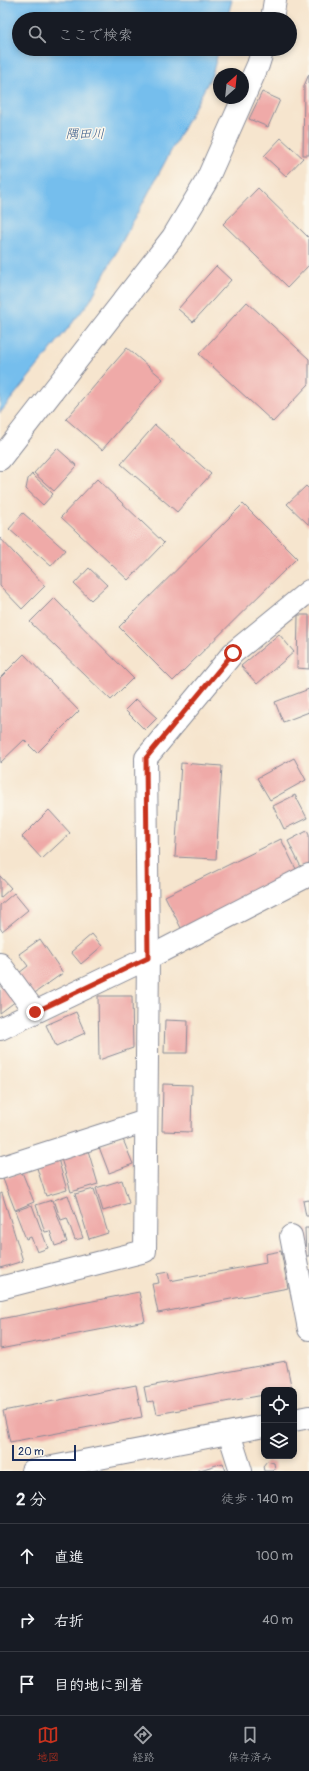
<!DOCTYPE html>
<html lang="ja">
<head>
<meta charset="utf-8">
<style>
  :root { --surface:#171b24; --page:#20242c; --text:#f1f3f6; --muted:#9ea1a6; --line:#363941; --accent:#c8321e }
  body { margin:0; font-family:Pangolin,"Klee One",sans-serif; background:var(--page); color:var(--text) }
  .controls { position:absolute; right:12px; bottom:12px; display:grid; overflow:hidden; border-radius:8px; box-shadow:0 2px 6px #0003 }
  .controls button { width:36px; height:36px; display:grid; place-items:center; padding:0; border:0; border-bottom:1px solid var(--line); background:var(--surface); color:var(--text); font:20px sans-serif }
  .compass { position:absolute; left:213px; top:68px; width:36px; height:36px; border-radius:50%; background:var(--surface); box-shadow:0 2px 6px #0003; rotate:27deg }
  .scale { position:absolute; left:12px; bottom:10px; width:64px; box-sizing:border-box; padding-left:4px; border:2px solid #1b2f5e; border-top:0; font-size:11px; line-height:14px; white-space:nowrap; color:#1b2f5e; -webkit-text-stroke:3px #fbf7ec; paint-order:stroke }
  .stop { position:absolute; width:12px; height:12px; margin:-9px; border:3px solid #c8321e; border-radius:50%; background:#fff }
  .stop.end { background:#c8321e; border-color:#fff; box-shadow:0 1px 4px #0008 }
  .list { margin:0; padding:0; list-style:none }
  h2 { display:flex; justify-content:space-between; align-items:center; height:52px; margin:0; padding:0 16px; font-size:17px }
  h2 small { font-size:13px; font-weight:400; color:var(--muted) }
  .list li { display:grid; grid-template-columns:26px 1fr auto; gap:12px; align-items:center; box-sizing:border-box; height:64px; padding:0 16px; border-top:1px solid var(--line) }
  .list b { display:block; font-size:15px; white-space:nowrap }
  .list em { font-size:13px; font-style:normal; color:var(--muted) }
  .icon { flex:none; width:22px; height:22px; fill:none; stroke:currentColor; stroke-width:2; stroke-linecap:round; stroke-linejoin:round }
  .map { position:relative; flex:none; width:309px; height:1471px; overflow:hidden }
  .search { position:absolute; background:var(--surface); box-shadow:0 2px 6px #0003; left:12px; right:12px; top:12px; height:44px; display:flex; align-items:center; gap:10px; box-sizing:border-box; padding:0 14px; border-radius:22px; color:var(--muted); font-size:15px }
  .sheet { height:244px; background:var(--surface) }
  nav { display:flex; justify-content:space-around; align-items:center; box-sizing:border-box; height:56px; border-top:1px solid var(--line); background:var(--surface); font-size:11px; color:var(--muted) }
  nav a { display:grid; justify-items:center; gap:2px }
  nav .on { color:var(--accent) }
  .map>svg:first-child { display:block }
  .water { fill:#74beed; stroke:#4876a6 }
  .building { fill:#efaaa8 }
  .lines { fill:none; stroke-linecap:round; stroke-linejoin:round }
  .minor-casing { stroke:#888a96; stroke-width:24 }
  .minor { stroke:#fff; stroke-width:22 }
  .route { stroke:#c8321e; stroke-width:5 }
  .labels { text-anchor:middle; stroke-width:3; stroke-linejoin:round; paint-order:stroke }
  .water-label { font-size:13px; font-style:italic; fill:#365a89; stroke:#fbf7ec }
</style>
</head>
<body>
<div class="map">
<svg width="309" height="1471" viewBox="0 0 309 1471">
  <rect width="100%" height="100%" fill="#fbf7ec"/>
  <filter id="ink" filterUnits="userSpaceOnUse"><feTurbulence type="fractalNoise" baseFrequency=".025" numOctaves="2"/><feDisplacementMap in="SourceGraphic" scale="8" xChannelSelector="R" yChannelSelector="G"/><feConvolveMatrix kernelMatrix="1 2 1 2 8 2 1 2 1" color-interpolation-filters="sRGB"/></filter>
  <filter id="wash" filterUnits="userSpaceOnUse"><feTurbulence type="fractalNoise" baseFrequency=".012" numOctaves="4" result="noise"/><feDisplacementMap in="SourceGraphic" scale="16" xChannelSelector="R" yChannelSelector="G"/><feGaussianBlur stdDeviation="0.9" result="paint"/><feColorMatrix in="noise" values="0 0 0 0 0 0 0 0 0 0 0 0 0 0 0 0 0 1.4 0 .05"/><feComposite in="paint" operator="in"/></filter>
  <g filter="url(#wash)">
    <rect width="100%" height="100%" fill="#f6e5ce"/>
    <path class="water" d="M0 0H232L227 19H19V49H219L212 75 90 301 0 413Z"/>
    <g id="blocks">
      <path class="building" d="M309 74V155H303L304 86Z
        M262 92 280 100 268 127 249 119Z
        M281 138 303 158 286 176 264 156Z
        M258 188 309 238V265L288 287 223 224Z
        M216 266 231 280 193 322 178 309Z
        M247 302 309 359V384L273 422 199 354Z
        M127 348 163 379 102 450 66 419Z
        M155 425 211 474 177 512 121 464Z
        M57 448 77 466 54 491 34 473Z
        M32 474 53 494 43 505 26 489 28 479Z
        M97 479 164 543 128 580 61 517Z
        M306 486 309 489V525L287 504Z
        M243 504 297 558 173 681 119 627Z
        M23 513 65 550 51 566 9 529Z
        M0 538 45 586 22 609 0 586Z
        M89 568 107 585 91 600 74 584Z
        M54 598 133 678 111 700 30 622Z
        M298 615H309V669L297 668Z
        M279 634 294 652 257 684 241 666Z
        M24 654 79 711 37 753 24 740 0 763V678Z
        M309 689V712L283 722 275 702Z
        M136 699 157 718 145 730 125 710Z
        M294 758 306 780 270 800 257 778Z
        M181 763 222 766 216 859 175 857Z
        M295 795 307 818 284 829 273 806Z
        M49 810 70 833 42 859 22 837Z
        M307 831 309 835V863L301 867 288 841Z
        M281 839 298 873 182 930 165 896Z
        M0 876 11 888 0 898Z
        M14 893 28 910 2 931 0 928V905Z
        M92 934 102 946 81 964 71 952Z
        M40 939 63 973 29 997 15 976 28 966 19 954Z
        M0 979 16 1001 0 1013Z
        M98 996H132L133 1048 99 1060Z
        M76 1012 85 1033 56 1046 46 1025Z
        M165 1020 188 1021 187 1053H164Z
        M163 1084 192 1085 191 1132 162 1131Z
        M122 1137 133 1164 109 1173 99 1147Z
        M87 1147 98 1184 71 1192 60 1155Z
        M58 1159 67 1190 46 1196 36 1165Z
        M22 1172 34 1202 15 1210 3 1179Z
        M122 1180 129 1203 103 1211 96 1188Z
        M94 1189 108 1233 89 1239 75 1194Z
        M2 1193 23 1261 0 1268V1194Z
        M68 1195 83 1238 75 1240 67 1218 61 1220 54 1200Z
        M52 1200 67 1242 55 1246 50 1231 45 1232 36 1205Z
        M309 1200V1216H306L303 1201Z
        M32 1205 48 1248 37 1252 31 1237 26 1239 15 1211Z
        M305 1228H309V1256H306Z
        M281 1251 288 1288 158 1313 152 1284 159 1283 157 1274 168 1272 170 1281 266 1263 265 1254Z
        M139 1292 145 1321 0 1349V1319Z
        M286 1361 292 1390H264V1395L157 1414 154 1401 147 1402 144 1387Z
        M136 1385 142 1417 10 1442 3 1411Z
        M267 1461 274 1463 275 1469 273 1471H264L263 1466Z
        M223 1463 226 1471H197Z"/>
    </g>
  </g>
  <g filter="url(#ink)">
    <use href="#blocks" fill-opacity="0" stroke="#888a96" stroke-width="1"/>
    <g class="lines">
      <g class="minor-casing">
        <path id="minor" d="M272 19 275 0
          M0 459 173 237 206 182 258 65 263 49
          M0 964 35 1012
          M0 1029 148 958 309 875
          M0 1168 146 1121
          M291 1236 309 1329
          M0 1288 145 1251 148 958 146 758 233 653 309 591
          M294 1420 309 1417
          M229 1433 241 1471
          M32 1471 264 1426"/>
      </g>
      <use href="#minor" class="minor"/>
    </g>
  </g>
  <g class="lines" filter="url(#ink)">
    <path class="route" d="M35 1012 148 958 146 758 233 653"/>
  </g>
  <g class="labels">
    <g class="water-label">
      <text x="85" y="138">隅田川</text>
    </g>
  </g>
</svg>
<div class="controls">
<button><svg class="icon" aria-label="locate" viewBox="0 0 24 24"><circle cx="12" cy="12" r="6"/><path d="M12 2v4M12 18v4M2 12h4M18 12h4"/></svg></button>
<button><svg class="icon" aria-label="layers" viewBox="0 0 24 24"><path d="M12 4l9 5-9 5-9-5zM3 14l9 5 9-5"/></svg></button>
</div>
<svg class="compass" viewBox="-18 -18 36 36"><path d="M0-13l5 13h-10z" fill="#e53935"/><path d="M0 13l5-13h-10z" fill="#9ea1a6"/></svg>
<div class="scale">20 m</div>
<div class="stop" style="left:233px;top:653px"></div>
<div class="stop end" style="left:35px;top:1012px"></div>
<div class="search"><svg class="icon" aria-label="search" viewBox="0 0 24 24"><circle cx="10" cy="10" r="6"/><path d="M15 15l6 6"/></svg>ここで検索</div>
</div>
<section class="sheet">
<h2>2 分<small>徒歩 · 140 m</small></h2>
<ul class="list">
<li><svg class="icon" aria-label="ahead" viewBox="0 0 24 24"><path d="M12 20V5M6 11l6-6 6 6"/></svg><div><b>直進</b></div><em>100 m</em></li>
<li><svg class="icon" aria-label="right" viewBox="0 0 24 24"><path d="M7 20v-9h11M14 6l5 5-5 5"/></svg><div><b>右折</b></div><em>40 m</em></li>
<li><svg class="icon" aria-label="arrive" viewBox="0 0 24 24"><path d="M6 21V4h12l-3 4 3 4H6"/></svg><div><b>目的地に到着</b></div></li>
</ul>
</section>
<nav>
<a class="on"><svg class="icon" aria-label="map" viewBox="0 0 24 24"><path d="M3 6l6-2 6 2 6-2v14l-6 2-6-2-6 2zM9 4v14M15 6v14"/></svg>地図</a>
<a><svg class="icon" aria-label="directions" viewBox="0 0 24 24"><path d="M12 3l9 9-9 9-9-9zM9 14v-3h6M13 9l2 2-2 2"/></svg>経路</a>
<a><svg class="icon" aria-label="saved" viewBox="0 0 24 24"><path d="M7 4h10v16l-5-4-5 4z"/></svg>保存済み</a>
</nav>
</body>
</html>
